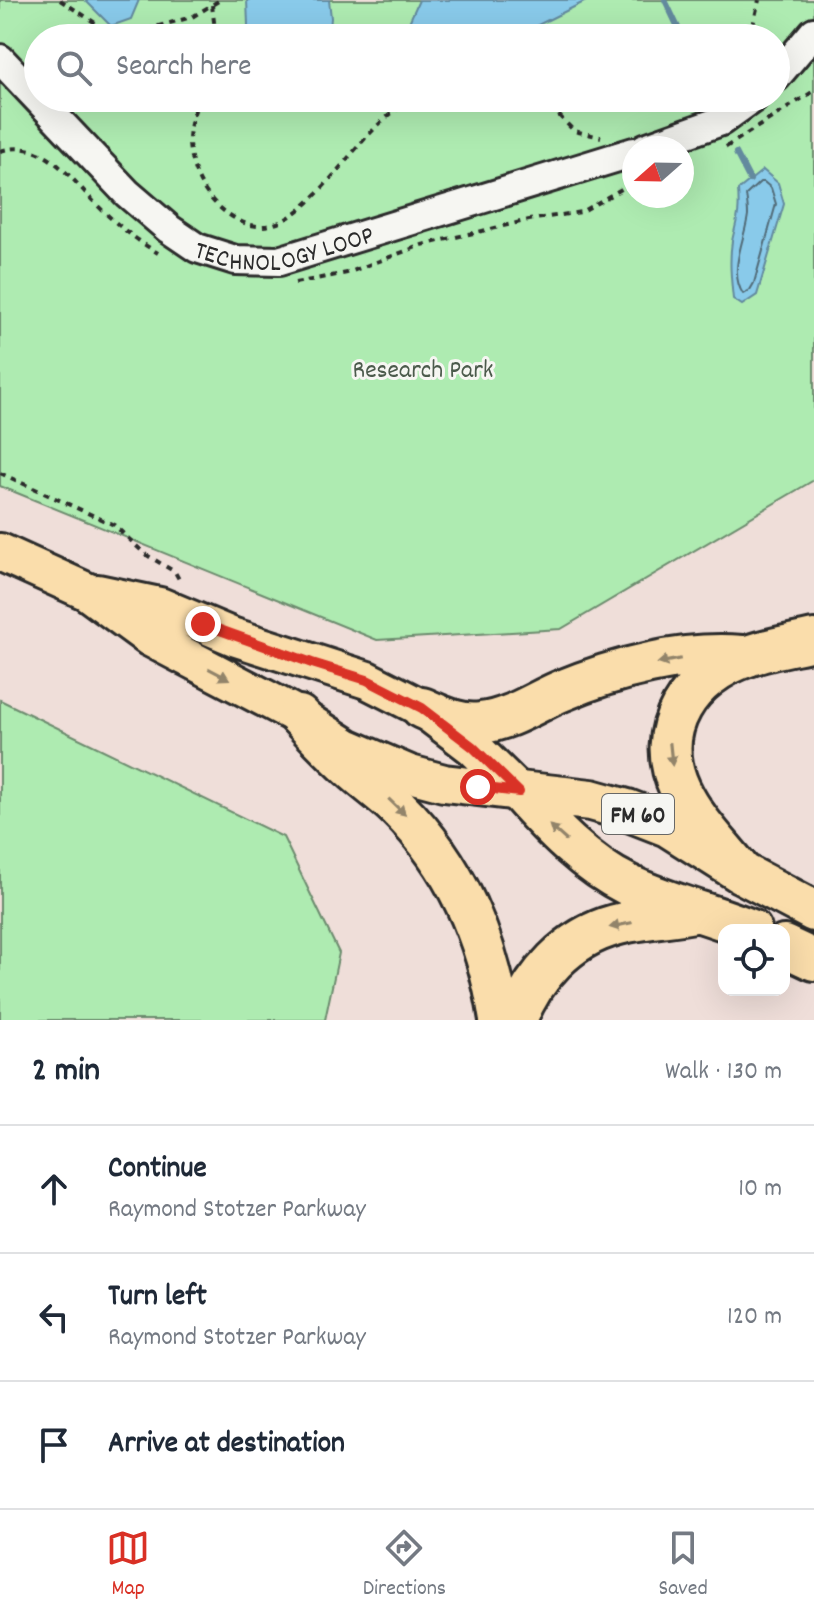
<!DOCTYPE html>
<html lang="en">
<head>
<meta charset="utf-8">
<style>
  :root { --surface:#fff; --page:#f2f2f3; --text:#1f2937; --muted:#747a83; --line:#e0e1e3; --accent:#d93025 }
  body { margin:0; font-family:Dekko,sans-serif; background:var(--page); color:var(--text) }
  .controls { position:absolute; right:24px; bottom:24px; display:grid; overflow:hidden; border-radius:16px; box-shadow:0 8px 32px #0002 }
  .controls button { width:72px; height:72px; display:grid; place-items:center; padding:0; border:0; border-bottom:2px solid var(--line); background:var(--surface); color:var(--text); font:40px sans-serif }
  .compass { position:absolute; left:622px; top:136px; width:72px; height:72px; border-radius:50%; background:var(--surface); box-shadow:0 8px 32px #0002; rotate:250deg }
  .stop { position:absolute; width:24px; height:24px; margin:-18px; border:6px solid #d93025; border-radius:50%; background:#fff }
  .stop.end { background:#d93025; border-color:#fff; box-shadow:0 2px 8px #0008 }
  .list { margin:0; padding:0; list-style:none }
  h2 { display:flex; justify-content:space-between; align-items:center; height:104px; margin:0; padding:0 32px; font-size:34px }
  h2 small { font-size:26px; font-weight:400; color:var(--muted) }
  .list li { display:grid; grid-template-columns:52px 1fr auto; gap:24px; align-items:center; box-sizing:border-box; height:128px; padding:0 32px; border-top:2px solid var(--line) }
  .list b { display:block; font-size:30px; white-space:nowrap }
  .list p { margin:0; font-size:26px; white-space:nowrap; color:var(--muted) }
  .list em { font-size:26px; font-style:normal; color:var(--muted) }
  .icon { flex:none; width:44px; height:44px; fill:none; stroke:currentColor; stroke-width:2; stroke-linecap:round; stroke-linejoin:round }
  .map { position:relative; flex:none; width:814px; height:1020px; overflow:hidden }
  .search { position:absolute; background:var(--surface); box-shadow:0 8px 32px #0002; left:24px; right:24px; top:24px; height:88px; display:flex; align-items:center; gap:20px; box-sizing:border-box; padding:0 28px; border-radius:44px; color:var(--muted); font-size:30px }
  .sheet { height:488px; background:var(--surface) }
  nav { display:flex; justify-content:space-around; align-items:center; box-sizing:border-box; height:112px; border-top:2px solid var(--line); background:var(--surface); font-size:22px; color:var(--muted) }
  nav a { display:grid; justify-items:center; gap:4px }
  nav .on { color:var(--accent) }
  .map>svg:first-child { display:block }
  .green { fill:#aeebb1; stroke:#6c8b6e; stroke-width:2; fill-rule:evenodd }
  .water { fill:#89caea; stroke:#638a9e; stroke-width:2 }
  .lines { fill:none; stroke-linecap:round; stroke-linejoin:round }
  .shore { stroke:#516b77; stroke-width:2 }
  .stream { stroke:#638a9e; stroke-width:6 }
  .minor-casing { stroke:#2b2b2b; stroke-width:34 }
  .major-casing { stroke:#2b2b2b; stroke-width:42 }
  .highway-casing { stroke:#2b2b2b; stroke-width:46 }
  .path { stroke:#2b2b2b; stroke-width:4; stroke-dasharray:6 6; stroke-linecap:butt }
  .minor { stroke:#f6f6f2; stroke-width:28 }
  .major { stroke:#faddab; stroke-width:36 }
  .highway { stroke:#faddab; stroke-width:40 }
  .oneway { fill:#92846b }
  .route { stroke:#d93025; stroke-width:10 }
  .labels { text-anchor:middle; stroke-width:6; stroke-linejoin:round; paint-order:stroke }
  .shield { fill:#f6f6f2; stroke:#686867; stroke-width:2 }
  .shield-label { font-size:24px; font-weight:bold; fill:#2b2b2b }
  .street-label { font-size:26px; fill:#2b2b2b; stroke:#f6f6f2 }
  .park-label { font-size:26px; fill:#4c5b4c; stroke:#f6f6f2 }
</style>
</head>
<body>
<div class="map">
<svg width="814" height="1020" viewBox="0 0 814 1020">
  <rect width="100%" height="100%" fill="#efded9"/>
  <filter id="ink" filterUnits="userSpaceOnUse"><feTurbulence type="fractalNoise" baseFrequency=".0125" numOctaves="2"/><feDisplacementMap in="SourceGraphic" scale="16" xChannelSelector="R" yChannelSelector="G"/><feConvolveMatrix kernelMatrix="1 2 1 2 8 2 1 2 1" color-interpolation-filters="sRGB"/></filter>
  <g filter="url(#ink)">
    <path class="green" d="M0 0H814V480L561 629 377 640 0 486ZM38 38H776V98H38ZM634 148H682V196H634Z
      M0 700 283 837 339 953 325 1020H0Z"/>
    <path class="water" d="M85 0H139L131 19 111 26Z
      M247 0H329L331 18 329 38H245L248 25Z
      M419 0H588L512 38H402Z
      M763 170 778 183 784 204 757 295 742 305 733 299C731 280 729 260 732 241 737 218 740 215 738 190Z"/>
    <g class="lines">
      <path class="shore" d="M760 182H764L771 188 776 204 754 283 750 290 743 294C728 271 745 239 748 215 748 209 747 201 746 195Z"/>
      <path class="stream" d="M665 0 683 38
        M736 153 750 180"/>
      <g class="minor-casing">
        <g id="minor">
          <path id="s1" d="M0 59 127 193 169 229 197 248 235 260 279 261 634 152"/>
          <path d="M776 77 814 32"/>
          <path d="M645 148 721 121 753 98"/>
        </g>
      </g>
      <g class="major-casing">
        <path id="major" d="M0 552 86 591 150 638 299 716 347 747 410 774 444 783 519 792
          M98 593 160 606 234 637 367 680 422 708 473 747 519 792"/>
      </g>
      <g class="highway-casing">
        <path id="highway" d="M422 708C441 716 460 726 481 723 510 720 535 702 561 691 616 668 683 651 742 656
          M299 716C316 734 333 752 351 768 366 782 384 794 398 808 456 865 488 940 500 1020
          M519 792 591 800 627 810 668 826 742 873 814 911
          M519 792C550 827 585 864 628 885 667 904 710 913 751 930
          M742 873C722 847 694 820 680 789 652 729 690 675 748 656 769 648 792 645 814 640
          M784 946 814 960
          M516 1020C534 976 567 938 615 925 640 918 668 917 694 912"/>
      </g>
      <path class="path" d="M60 0 111 33 151 28 192 17 220 0
        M212 5 216 38
        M750 38 759 0
        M200 98C189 123 185 142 194 168 202 191 215 207 236 219 306 260 355 112 422 98
        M542 98 574 131 601 137
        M726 147 814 91
        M0 151C44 137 71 179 98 206 116 224 136 240 158 253
        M295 283 347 273 422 245 529 220 581 212 634 182
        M0 473 114 525 145 554 175 572 181 583"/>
      <use href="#minor" class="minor"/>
      <use href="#major" class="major"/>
      <use href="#highway" class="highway"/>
    </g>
    <defs><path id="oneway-solid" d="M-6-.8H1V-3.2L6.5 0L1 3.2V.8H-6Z" transform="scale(2)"/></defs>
    <g class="oneway">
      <use href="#oneway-solid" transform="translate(669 661) rotate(169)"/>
      <use href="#oneway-solid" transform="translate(219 674) rotate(28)"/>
      <use href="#oneway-solid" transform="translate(671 754) rotate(84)"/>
      <use href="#oneway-solid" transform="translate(397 807) rotate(44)"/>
      <use href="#oneway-solid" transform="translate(558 833) rotate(-138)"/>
      <use href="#oneway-solid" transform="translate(621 925) rotate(168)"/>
    </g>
  </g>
  <g class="lines" filter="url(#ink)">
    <path class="route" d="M203 624 312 663 367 680 422 708 473 747 519 792 478 787"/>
  </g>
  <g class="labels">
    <rect class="shield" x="602" y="794" width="72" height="40" rx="6"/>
    <g class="shield-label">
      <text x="638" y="822">FM 60</text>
    </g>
    <g class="street-label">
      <text dy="9" stroke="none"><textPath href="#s1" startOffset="364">TECHNOLOGY LOOP</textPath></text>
    </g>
    <g class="park-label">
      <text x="423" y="377">Research Park</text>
    </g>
  </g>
</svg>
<div class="controls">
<button><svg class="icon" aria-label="locate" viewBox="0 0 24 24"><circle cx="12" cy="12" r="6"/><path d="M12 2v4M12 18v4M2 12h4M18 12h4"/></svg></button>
</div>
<svg class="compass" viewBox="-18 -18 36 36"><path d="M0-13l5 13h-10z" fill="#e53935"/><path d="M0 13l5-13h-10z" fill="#747a83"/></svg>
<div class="stop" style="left:478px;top:787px"></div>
<div class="stop end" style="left:203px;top:624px"></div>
<div class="search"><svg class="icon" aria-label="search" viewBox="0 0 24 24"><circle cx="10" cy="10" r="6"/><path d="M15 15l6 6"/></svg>Search here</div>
</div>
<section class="sheet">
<h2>2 min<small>Walk · 130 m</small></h2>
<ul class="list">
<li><svg class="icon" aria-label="ahead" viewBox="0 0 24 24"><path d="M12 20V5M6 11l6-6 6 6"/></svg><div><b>Continue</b><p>Raymond Stotzer Parkway</p></div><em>10 m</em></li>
<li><svg class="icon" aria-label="left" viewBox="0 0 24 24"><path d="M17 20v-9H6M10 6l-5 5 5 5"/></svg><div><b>Turn left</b><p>Raymond Stotzer Parkway</p></div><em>120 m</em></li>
<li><svg class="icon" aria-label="arrive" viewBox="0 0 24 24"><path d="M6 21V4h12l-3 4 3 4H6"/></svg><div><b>Arrive at destination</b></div></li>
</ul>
</section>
<nav>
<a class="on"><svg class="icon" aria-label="map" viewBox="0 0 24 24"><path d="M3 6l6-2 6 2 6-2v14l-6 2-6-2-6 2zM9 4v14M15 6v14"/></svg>Map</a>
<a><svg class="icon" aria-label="directions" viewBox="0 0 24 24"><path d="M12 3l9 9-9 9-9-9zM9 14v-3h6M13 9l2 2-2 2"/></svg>Directions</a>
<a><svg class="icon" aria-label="saved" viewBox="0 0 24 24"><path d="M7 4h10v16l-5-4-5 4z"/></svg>Saved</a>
</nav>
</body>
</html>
